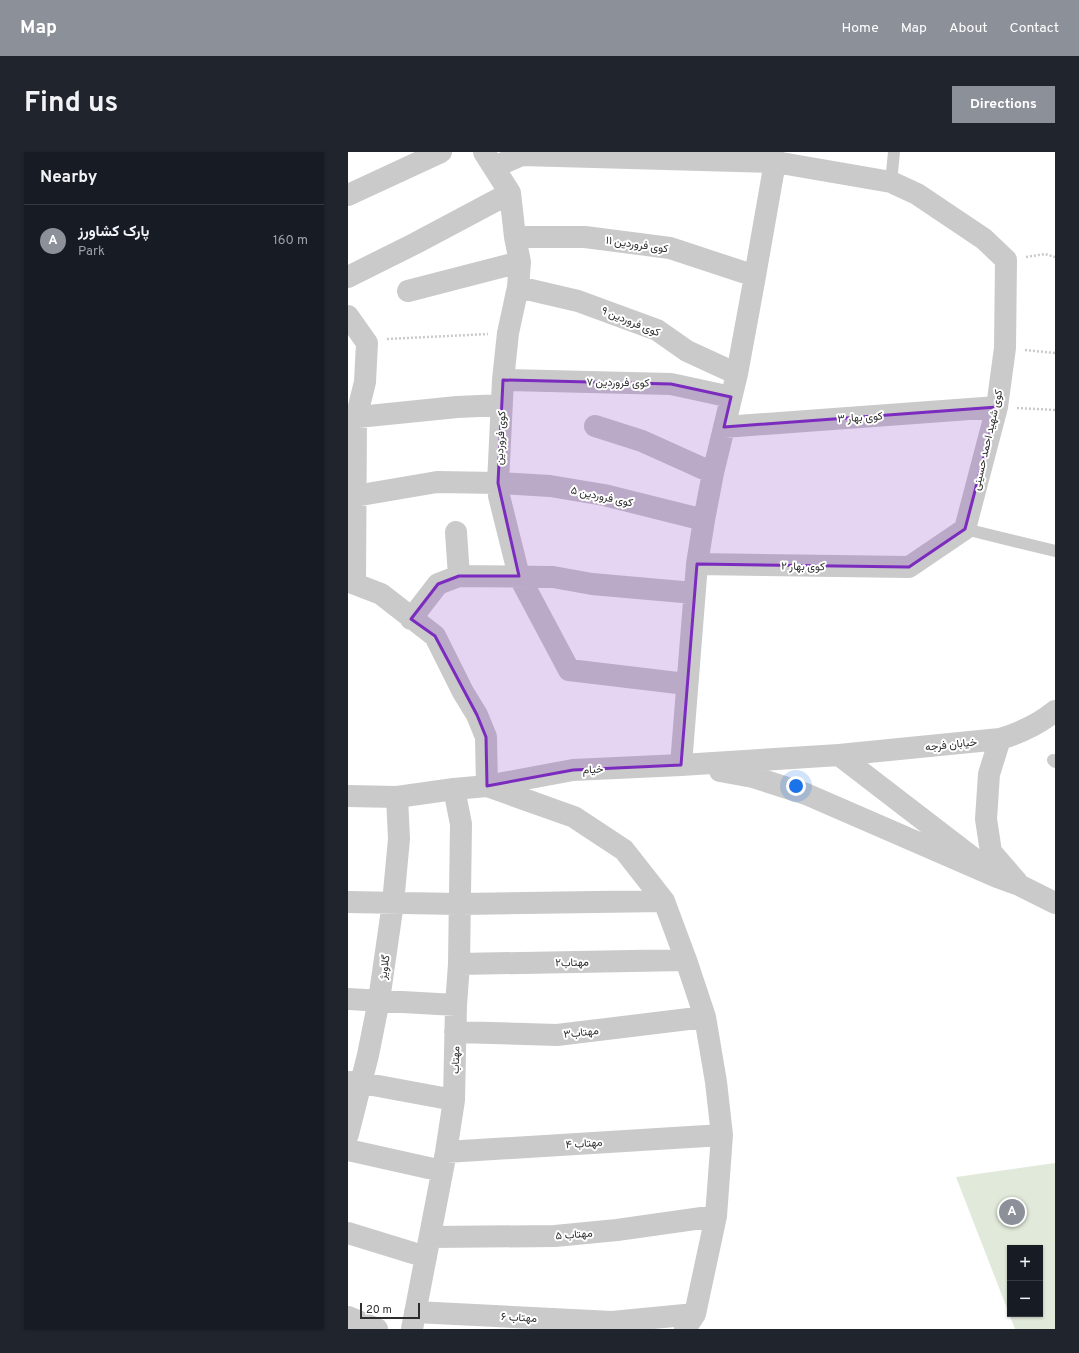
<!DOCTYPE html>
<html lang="en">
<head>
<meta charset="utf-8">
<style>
  :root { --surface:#171b24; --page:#20242c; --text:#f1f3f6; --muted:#9ea1a6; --line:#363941; --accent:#8c9099 }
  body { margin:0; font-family:Overpass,Vazirmatn,sans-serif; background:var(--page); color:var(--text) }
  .controls { position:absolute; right:12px; bottom:12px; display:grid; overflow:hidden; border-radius:0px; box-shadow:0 1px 3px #0004 }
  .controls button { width:36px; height:36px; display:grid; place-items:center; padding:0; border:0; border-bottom:1px solid var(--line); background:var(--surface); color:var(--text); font:20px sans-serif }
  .scale { position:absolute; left:12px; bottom:10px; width:60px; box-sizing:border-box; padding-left:4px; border:2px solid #2d2d2d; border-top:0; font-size:11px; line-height:14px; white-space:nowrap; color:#2d2d2d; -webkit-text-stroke:3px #fff; paint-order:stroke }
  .you { position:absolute; left:448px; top:634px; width:14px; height:14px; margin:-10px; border:3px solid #fff; border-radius:50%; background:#1a73e8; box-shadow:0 0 0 6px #1a73e833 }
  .badge { display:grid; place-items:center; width:26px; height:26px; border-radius:50%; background:var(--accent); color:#fff; font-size:13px; font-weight:700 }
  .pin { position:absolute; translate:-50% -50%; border:2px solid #fff; box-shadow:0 1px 4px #0006 }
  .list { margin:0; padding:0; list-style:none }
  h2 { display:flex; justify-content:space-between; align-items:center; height:52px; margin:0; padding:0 16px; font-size:17px }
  h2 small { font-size:13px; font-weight:400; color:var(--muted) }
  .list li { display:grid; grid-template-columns:26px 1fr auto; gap:12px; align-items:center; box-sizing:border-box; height:72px; padding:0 16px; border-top:1px solid var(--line) }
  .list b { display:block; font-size:15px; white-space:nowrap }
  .list p { margin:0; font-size:13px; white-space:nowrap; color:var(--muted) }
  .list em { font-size:13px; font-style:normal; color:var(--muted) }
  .map { position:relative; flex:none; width:707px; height:1177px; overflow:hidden; border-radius:0px }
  header { display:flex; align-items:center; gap:24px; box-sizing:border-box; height:56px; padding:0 20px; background:var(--accent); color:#fff }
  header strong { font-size:19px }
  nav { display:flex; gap:22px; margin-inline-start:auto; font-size:14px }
  .intro { display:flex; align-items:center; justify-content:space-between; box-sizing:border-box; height:96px; padding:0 24px }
  h1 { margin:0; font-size:28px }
  .button { padding:10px 18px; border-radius:0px; background:var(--accent); color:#fff; font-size:14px; font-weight:700 }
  main { display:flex; gap:24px; padding:0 24px }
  aside { flex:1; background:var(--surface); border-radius:0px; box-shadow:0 1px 3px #0004 }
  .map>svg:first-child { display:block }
  .green { fill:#e1eada; fill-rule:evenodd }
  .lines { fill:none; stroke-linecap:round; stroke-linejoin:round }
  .path { stroke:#cacaca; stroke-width:2.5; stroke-dasharray:2 2; stroke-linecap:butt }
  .service { stroke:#cacaca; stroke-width:12 }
  .minor { stroke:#cacaca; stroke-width:22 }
  .tertiary { stroke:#cacaca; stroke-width:22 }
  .marked { fill:#7b2cbf; fill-opacity:0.2; stroke:#7b2cbf; stroke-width:3; stroke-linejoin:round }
  .labels { text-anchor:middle; stroke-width:4; stroke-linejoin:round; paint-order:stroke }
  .street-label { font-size:11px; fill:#2d2d2d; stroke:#fff }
</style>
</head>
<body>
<header>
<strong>Map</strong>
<nav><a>Home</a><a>Map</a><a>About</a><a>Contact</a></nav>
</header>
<div class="intro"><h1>Find us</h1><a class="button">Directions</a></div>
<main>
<aside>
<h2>Nearby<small></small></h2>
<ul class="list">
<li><span class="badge">A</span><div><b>پارک کشاورز</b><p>Park</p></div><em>160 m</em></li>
</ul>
</aside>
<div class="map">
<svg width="707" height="1177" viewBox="0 0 707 1177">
  <rect width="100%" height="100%" fill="#fff"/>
  <path class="green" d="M707 1011V1177H667L608 1025ZM662 1096H692V1162H662Z"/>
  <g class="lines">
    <path class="path" d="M678 105 697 102 707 105
      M39 187 140 182
      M677 198 707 201
      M669 256 707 258"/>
    <path class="service" d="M543 30 546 0
      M617 377 707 399
      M705 608 707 610"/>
    <path class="minor" d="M136 0 162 41 167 85 172 110 170 135 160 181 155 228 150 331 151 344 171 424 221 518 338 532
      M146 15 174 3 427 10 543 30 569 42 636 87 658 108 657 196 649 255 617 377 561 415 349 412
      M0 43 93 0
      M167 85H237L322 96 407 124
      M0 125 68 91 162 41
      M170 135 230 149 309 178 339 199 389 222
      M60 139 172 110
      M0 164 19 191 17 230 8 266 7 432 33 442 87 484 115 540 129 563 138 585 139 634 226 665 276 698 316 749 338 808 357 865 368 930 374 983 368 1064 347 1162 337 1177
      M155 228 323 232 383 245
      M0 266 109 255 154 253
      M247 274 294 289 365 321
      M376 275 649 255
      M0 347 7 344 89 330 150 331 202 334 256 343 356 368
      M108 380 111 424
      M63 467 90 432 111 424 205 425 244 432 346 441
      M333 613 349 412 356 368 365 321 389 222 407 124 427 10 425 0
      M0 750 111 752 316 749
      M111 812 338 808
      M0 847 108 853
      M107 880 209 883 357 865
      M0 930 14 931 106 948
      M0 982 20 903 31 848 45 751 51 687 49 645
      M0 998 94 1019
      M98 1000 374 983
      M0 1081 78 1105
      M82 1085 207 1084 269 1078 368 1064
      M67 1160 264 1170 347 1162
      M0 1165 29 1177
      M64 1177 98 1000 106 948 108 853 111 812 113 672 106 637"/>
    <path class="tertiary" d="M652 587 641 622 638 667 643 700 669 730
      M491 603 625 706
      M372 619 405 625 458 642 649 725 671 733 707 751
      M0 644 49 645 106 637 139 634 225 618 333 613 491 603 652 587C672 581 691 572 707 559"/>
  </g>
  <path class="marked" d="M155 228 323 232 383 245 376 275 649 255 617 377 561 415 349 412 333 613 225 618 139 634 138 585 129 563 87 484 63 467 90 432 111 424H171L150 331Z"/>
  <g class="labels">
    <g class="street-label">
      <text transform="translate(289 92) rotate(8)" y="4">کوی فروردین ۱۱</text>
      <text transform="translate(283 169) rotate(22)" y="4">کوی فروردین ۹</text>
      <text transform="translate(270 230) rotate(1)" y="4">کوی فروردین ۷</text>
      <text transform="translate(512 265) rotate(-4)" y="4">کوی بهار ۳</text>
      <text transform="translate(152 286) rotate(-87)" y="4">کوی فروردین</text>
      <text transform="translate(639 288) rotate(-77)" y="4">کوی شهید احمد حسینی</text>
      <text transform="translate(254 344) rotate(12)" y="4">کوی فروردین ۵</text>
      <text transform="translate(455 414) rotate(1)" y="4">کوی بهار ۲</text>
      <text transform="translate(603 592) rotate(-6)" y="4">خیابان فرجه</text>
      <text transform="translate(245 617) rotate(-3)" y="4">خیام</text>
      <text transform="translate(224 810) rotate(-1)" y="4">مهتاب۲</text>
      <text transform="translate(36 815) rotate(-82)" y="4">گلاویژ</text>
      <text transform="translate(233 880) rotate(-7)" y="4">مهتاب۳</text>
      <text transform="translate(107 908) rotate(-89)" y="4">مهتاب</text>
      <text transform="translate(236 991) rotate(-4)" y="4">مهتاب ۴</text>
      <text transform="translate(226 1082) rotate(-5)" y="4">مهتاب ۵</text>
      <text transform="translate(171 1165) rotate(3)" y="4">مهتاب ۶</text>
    </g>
  </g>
</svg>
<div class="controls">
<button>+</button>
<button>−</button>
</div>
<div class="scale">20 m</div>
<div class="you"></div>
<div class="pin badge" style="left:664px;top:1060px">A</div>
</div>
</main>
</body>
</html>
